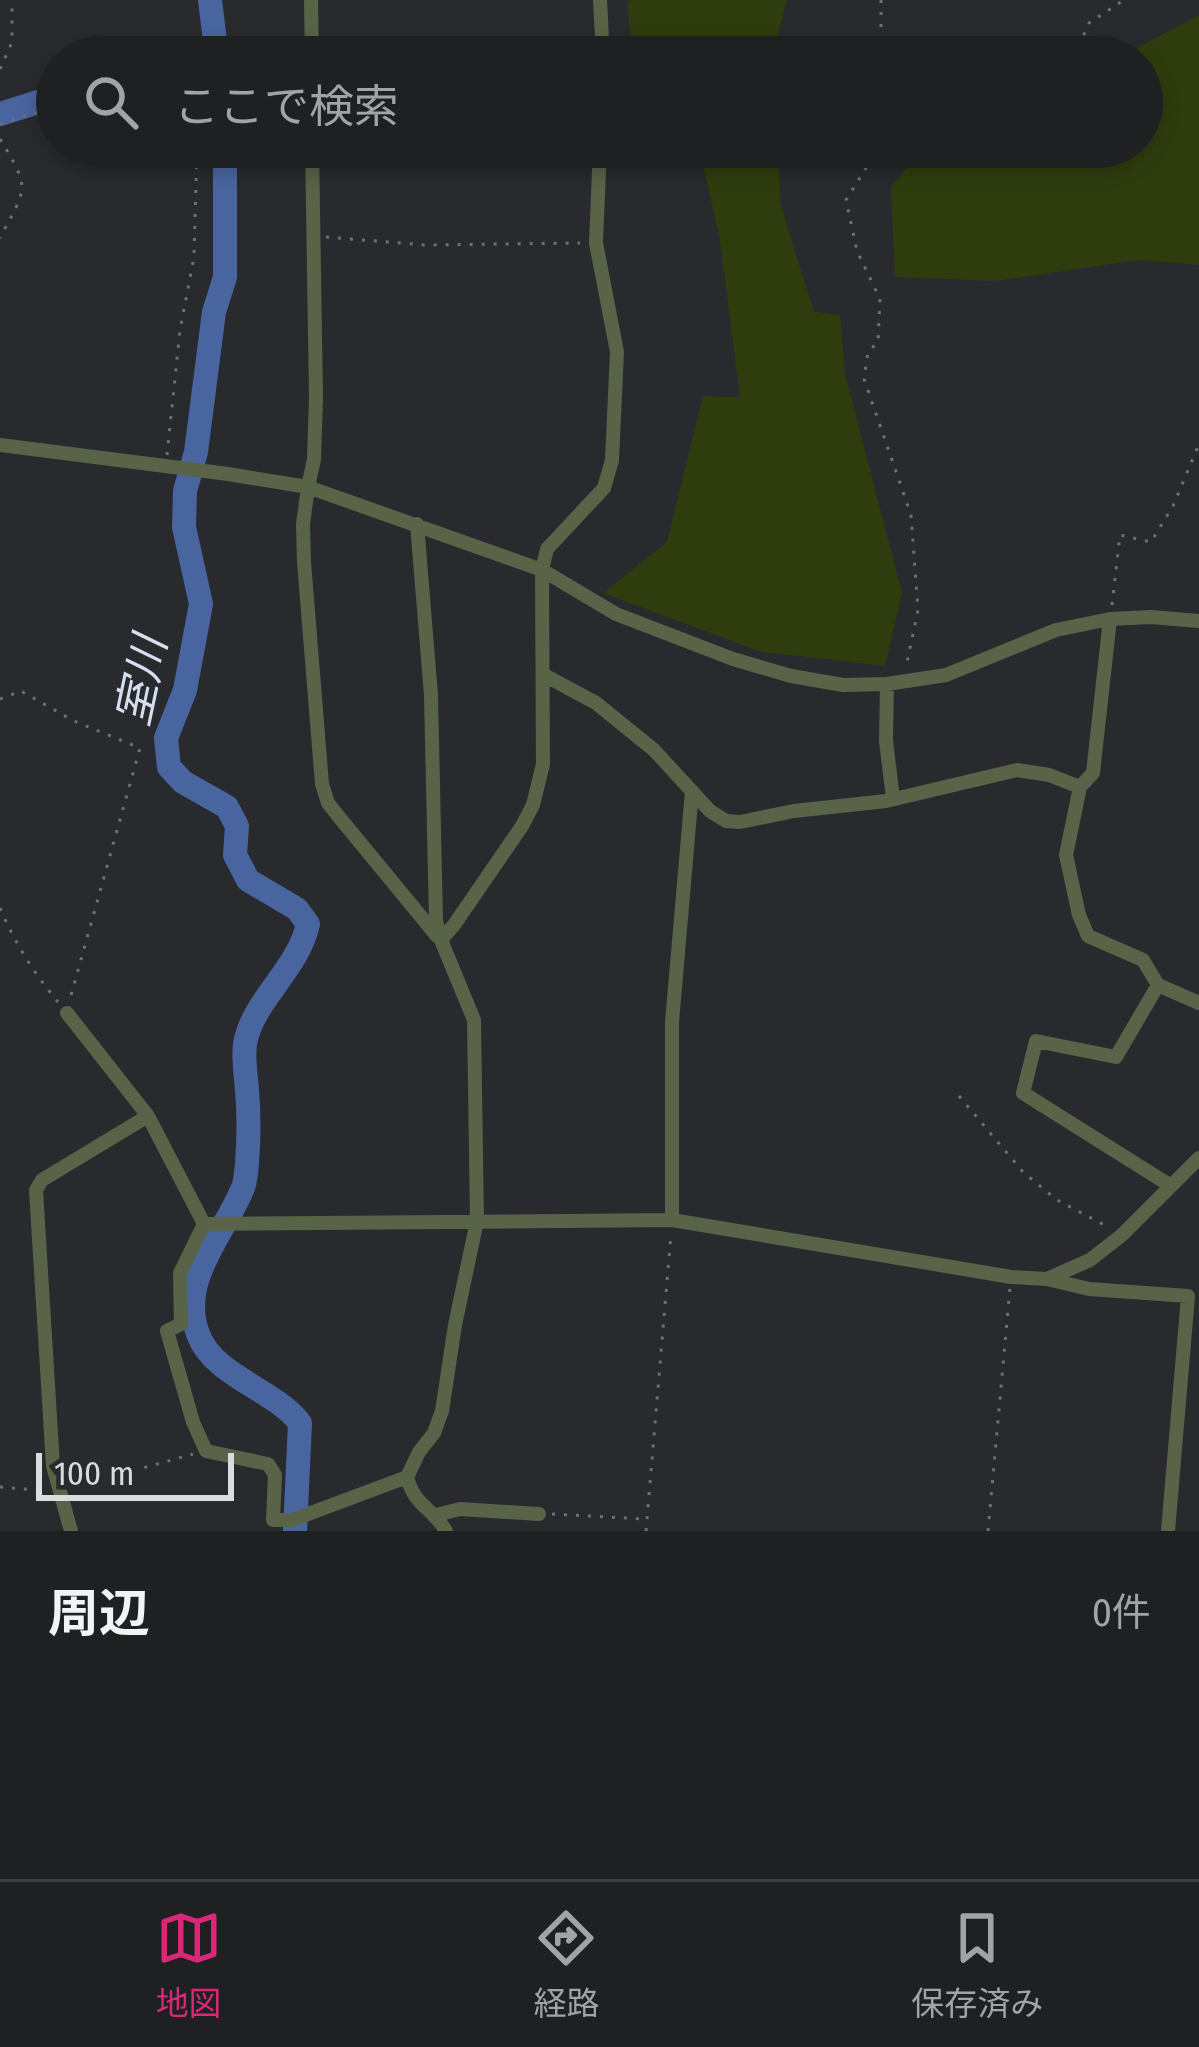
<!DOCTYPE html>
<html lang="ja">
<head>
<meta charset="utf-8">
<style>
  :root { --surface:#1f2022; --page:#2c2d2f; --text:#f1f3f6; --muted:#a1a3a5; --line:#3c3e40; --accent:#db2777 }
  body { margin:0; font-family:"Fira Sans Condensed","Noto Sans JP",sans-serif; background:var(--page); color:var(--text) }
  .scale { position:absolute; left:36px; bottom:30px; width:198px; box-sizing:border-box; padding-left:12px; border:6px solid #dbdcde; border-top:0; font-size:33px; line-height:42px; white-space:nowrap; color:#dbdcde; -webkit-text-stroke:9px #292a2e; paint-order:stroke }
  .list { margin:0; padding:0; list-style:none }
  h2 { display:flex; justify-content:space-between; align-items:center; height:156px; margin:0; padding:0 48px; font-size:51px }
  h2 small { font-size:39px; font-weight:400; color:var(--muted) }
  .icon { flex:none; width:66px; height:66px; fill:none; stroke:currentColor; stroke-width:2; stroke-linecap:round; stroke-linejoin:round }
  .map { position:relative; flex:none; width:1199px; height:1531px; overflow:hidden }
  .search { position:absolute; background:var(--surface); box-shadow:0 6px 18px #0003; left:36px; right:36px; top:36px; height:132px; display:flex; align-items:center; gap:30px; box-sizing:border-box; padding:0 42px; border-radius:66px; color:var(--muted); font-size:45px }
  .sheet { height:348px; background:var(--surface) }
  nav { display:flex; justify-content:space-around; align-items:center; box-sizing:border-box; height:168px; border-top:3px solid var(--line); background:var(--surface); font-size:33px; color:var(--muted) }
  nav a { display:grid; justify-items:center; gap:6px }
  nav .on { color:var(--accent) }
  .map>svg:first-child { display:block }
  .green { fill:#2f3d0e }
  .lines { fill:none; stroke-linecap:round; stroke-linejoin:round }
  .river { stroke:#4965a0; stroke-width:24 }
  .path { stroke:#707174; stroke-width:3; stroke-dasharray:3 9; stroke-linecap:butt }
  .minor { stroke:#596347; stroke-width:14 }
  .labels { text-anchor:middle; stroke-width:12; stroke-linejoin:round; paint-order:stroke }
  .water-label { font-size:45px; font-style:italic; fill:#d6dff0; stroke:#292a2e }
</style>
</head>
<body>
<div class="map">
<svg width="1199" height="1531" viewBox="0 0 1199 1531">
  <rect width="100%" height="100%" fill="#292a2e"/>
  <path class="green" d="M631 0H787L778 35V57H633L627 4Z
    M1199 15V265L1138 260 996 281 895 277 891 187 923 148 1142 147V57H1120Z
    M699 147H779L780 203 814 312 840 315 845 374 902 593 885 666 762 652 603 593 667 542 703 396 740 397 720 240Z"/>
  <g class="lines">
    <path class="river" d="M210 0 217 57
      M166 57 215 45
      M0 114 57 96
      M225 147V277L214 312 196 452 185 491 184 527 201 604 185 690 166 738 169 767 183 782 227 807 237 826 235 855 248 880 297 909 308 924C298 970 252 1001 245 1044 243 1059 246 1076 247 1090 249 1115 249 1138 247 1163 246 1172 246 1182 242 1190 223 1235 178 1281 198 1334 213 1376 274 1389 300 1423L295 1531"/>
    <path class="path" d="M881 0V57
      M1074 57 1089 23 1124 0
      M0 69 12 42V0
      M0 124 57 106
      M0 139C31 190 27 186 0 238
      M879 147 846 200 857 251 880 299 878 342 868 352 864 379 911 515 918 610 906 667
      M326 237 425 245 580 243
      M167 455 180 330 194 257 197 147
      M1112 605 1120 535 1151 542 1173 506 1199 444
      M0 699 21 691 74 721 140 748 70 999
      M0 908C15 943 33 972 58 1002
      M959 1096 1023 1172 1057 1200 1110 1228
      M0 1487 48 1491
      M75 1487 193 1454
      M552 1514 645 1519
      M646 1531 671 1234
      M988 1531 1010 1288"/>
    <path class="minor" d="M311 0 312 57
      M600 0 603 57
      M312 147 316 398 314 459 308 487 542 570 616 614 733 659 791 676 843 685 887 684 946 675 1056 630 1110 619 1151 617 1199 621
      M0 445 228 474 308 487 303 524 304 562 322 784 328 803 339 817 437 936
      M417 524 431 695 436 921 441 940 474 1020 477 1221 455 1325 442 1411 434 1433 419 1452 407 1477C415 1507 431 1506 446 1531
      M1110 619 1093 773 1080 787 1066 855 1079 915 1088 936 1143 960 1158 985 1199 1003
      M544 675 596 703 654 750 710 811 726 821 740 822 794 811 886 801 1017 770 1049 775 1080 787
      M887 684 886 741 893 798
      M441 940 454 925 522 826 533 805 543 764 542 570 547 549 604 488 612 460 617 352 596 243 600 147
      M1158 985 1116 1057 1036 1041 1023 1093 1171 1186
      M67 1013 148 1116 204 1224
      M672 1220V1022L692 791
      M204 1224 672 1220 1011 1277 1047 1279 1089 1289 1188 1296 1168 1531
      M204 1224 180 1273 181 1324 167 1331 193 1422 206 1451 268 1464 275 1475 273 1520H292L407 1477
      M1047 1279 1090 1260 1122 1235 1199 1158
      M436 1515 460 1509 539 1514
      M71 1531 53 1466 36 1190 42 1180 148 1116"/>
  </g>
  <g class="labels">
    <g class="water-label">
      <text transform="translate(141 681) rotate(-78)" y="16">室川</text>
    </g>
  </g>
</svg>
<div class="scale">100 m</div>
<div class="search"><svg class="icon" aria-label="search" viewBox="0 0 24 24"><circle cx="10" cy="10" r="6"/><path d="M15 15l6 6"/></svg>ここで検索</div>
</div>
<section class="sheet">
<h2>周辺<small>0件</small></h2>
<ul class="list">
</ul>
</section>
<nav>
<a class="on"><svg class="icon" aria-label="map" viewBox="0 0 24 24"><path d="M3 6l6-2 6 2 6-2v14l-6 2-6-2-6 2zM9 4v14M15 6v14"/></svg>地図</a>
<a><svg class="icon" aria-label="directions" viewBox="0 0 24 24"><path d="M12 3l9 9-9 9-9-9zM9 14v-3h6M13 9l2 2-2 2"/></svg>経路</a>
<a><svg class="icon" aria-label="saved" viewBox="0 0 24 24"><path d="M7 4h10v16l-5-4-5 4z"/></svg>保存済み</a>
</nav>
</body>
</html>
